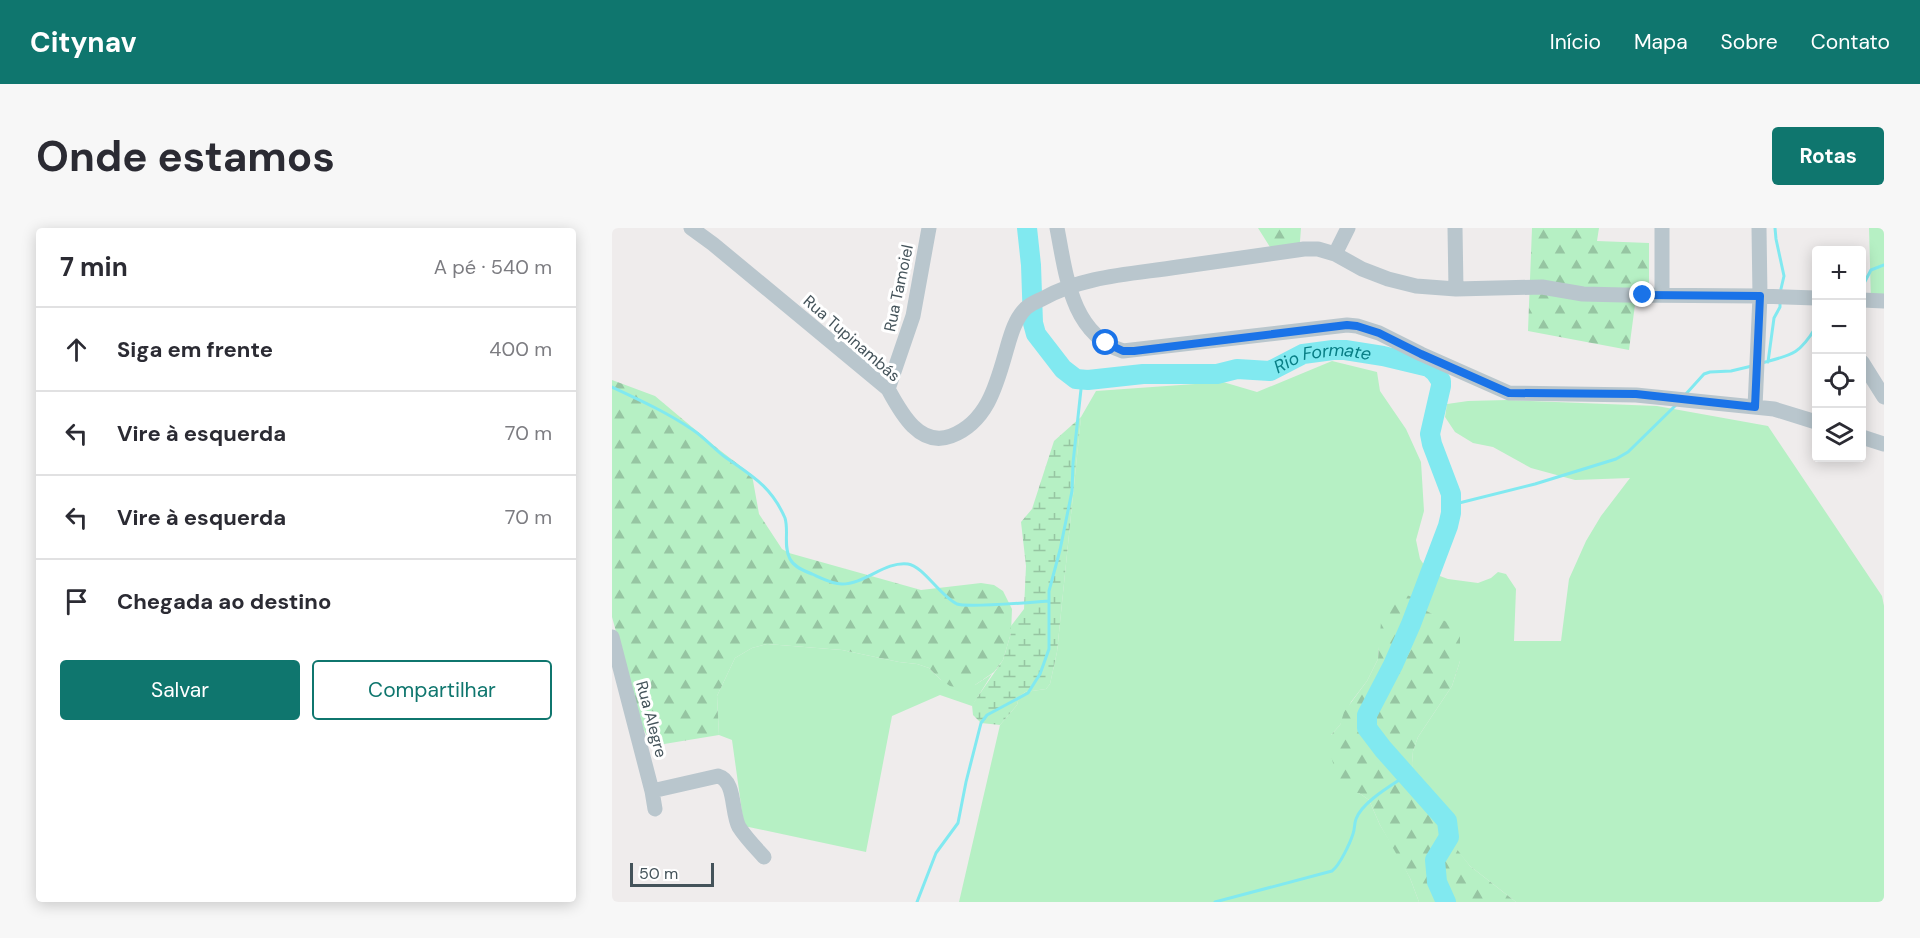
<!DOCTYPE html>
<html lang="pt">
<head>
<meta charset="utf-8">
<style>
  :root { --surface:#fff; --page:#f7f7f7; --text:#2b2b33; --muted:#7c7c81; --line:#e1e1e2; --accent:#0f766e }
  body { margin:0; font-family:"DM Sans",sans-serif; background:var(--page); color:var(--text) }
  .controls { position:absolute; right:18px; top:18px; display:grid; overflow:hidden; border-radius:6px; box-shadow:0 3px 15px #0003 }
  .controls button { width:54px; height:54px; display:grid; place-items:center; padding:0; border:0; border-bottom:2px solid var(--line); background:var(--surface); color:var(--text); font:30px sans-serif }
  .scale { position:absolute; left:18px; bottom:15px; width:84px; box-sizing:border-box; padding-left:6px; border:3px solid #44535a; border-top:0; font-size:16px; line-height:21px; white-space:nowrap; color:#44535a; -webkit-text-stroke:4px #fff; paint-order:stroke }
  .stop { position:absolute; width:18px; height:18px; margin:-14px; border:4px solid #1a73e8; border-radius:50%; background:#fff }
  .stop.end { background:#1a73e8; border-color:#fff; box-shadow:0 2px 6px #0008 }
  .list { margin:0; padding:0; list-style:none }
  h2 { display:flex; justify-content:space-between; align-items:center; height:78px; margin:0; padding:0 24px; font-size:26px }
  h2 small { font-size:20px; font-weight:400; color:var(--muted) }
  .list li { display:grid; grid-template-columns:39px 1fr auto; gap:18px; align-items:center; box-sizing:border-box; height:84px; padding:0 24px; border-top:2px solid var(--line) }
  .list b { display:block; font-size:22px; white-space:nowrap }
  .list em { font-size:20px; font-style:normal; color:var(--muted) }
  .actions { display:flex; gap:12px; padding:18px 24px }
  .actions a { flex:1; padding:14px 0; border:2px solid var(--accent); border-radius:6px; text-align:center; font-size:21px; color:var(--accent) }
  .actions .main { background:var(--accent); color:#fff }
  .icon { flex:none; width:33px; height:33px; fill:none; stroke:currentColor; stroke-width:2; stroke-linecap:round; stroke-linejoin:round }
  .map { position:relative; flex:none; width:1272px; height:674px; overflow:hidden; border-radius:6px }
  header { display:flex; align-items:center; gap:36px; box-sizing:border-box; height:84px; padding:0 30px; background:var(--accent); color:#fff }
  header strong { font-size:28px }
  nav { display:flex; gap:33px; margin-inline-start:auto; font-size:21px }
  .intro { display:flex; align-items:center; justify-content:space-between; box-sizing:border-box; height:144px; padding:0 36px }
  h1 { margin:0; font-size:42px }
  .button { padding:15px 27px; border-radius:6px; background:var(--accent); color:#fff; font-size:21px; font-weight:700 }
  main { display:flex; gap:36px; padding:0 36px }
  aside { flex:1; background:var(--surface); border-radius:6px; box-shadow:0 3px 15px #0003 }
  .map>svg:first-child { display:block }
  .green { fill:#b6f0c4 }
  .forest { fill:url(#forest-firs) }
  .wetland { fill:url(#wetland-marsh) }
  .lines { fill:none; stroke-linecap:round; stroke-linejoin:round }
  .stream { stroke:#81e9f0; stroke-width:3 }
  .river { stroke:#81e9f0; stroke-width:20 }
  .minor { stroke:#b9c6cd; stroke-width:15 }
  .route { stroke:#1a73e8; stroke-width:8 }
  .labels { text-anchor:middle; stroke-width:6; stroke-linejoin:round; paint-order:stroke }
  .street-label { font-size:16px; fill:#44535a; stroke:#fff }
  .water-label { font-size:18px; font-style:italic; fill:#087e85; stroke:#fff }
</style>
</head>
<body>
<header>
<strong>Citynav</strong>
<nav><a>Início</a><a>Mapa</a><a>Sobre</a><a>Contato</a></nav>
</header>
<div class="intro"><h1>Onde estamos</h1><a class="button">Rotas</a></div>
<main>
<aside>
<h2>7 min<small>A pé · 540 m</small></h2>
<ul class="list">
<li><svg class="icon" aria-label="ahead" viewBox="0 0 24 24"><path d="M12 20V5M6 11l6-6 6 6"/></svg><div><b>Siga em frente</b></div><em>400 m</em></li>
<li><svg class="icon" aria-label="left" viewBox="0 0 24 24"><path d="M17 20v-9H6M10 6l-5 5 5 5"/></svg><div><b>Vire à esquerda</b></div><em>70 m</em></li>
<li><svg class="icon" aria-label="left" viewBox="0 0 24 24"><path d="M17 20v-9H6M10 6l-5 5 5 5"/></svg><div><b>Vire à esquerda</b></div><em>70 m</em></li>
<li><svg class="icon" aria-label="arrive" viewBox="0 0 24 24"><path d="M6 21V4h12l-3 4 3 4H6"/></svg><div><b>Chegada ao destino</b></div></li>
</ul>
<div class="actions"><a class="main">Salvar</a><a>Compartilhar</a></div>
</aside>
<div class="map">
<svg width="1272" height="674" viewBox="0 0 1272 674">
  <defs>
    <pattern id="forest-firs" width="22" height="20" patternUnits="userSpaceOnUse" patternTransform="scale(1.5)"><rect width="22" height="20" fill="#b6f0c4"/><path d="M5 1l3.5 6h-7zM16 11l3.5 6h-7z" fill="#96c5a2"/></pattern>
    <pattern id="wetland-marsh" width="20" height="14" patternUnits="userSpaceOnUse" patternTransform="scale(1.5)"><rect width="20" height="14" fill="#b6f0c4"/><path d="M1 5h8M5 5V1M11 12h8M15 12V8" fill="none" stroke="#96c5a2"/></pattern>
  </defs>
  <rect width="100%" height="100%" fill="#efecec"/>
  <path class="green" d="M1257 0H1272V73H1259Z
    M720 133 765 144 768 163 794 201 809 234 812 283 804 312 808 331 817 344 836 351 866 355 879 350 886 344 894 346 904 361 902 413H949L957 351 974 313 989 288 1018 250 963 252 919 240 881 219 861 215 843 204 833 189 835 176 856 173 895 172 1045 178 1156 198 1270 368 1272 378V674H904L858 638 834 609 812 574 801 547 800 535 801 523 806 509 840 458 848 433 821 387 811 381 805 371 767 419 766 431 755 453 739 474 728 497 719 507 747 565 757 572 768 597 785 625 798 650 807 674H347L388 497 405 477 407 469 413 464 434 461 438 456 445 424 469 189 484 163 611 154 645 164Z
    M155 416 230 422 287 434 305 436 317 440 329 452 363 457 380 446 360 478 328 467 280 488 254 624 132 598 120 512 107 507 105 468 123 430 140 420Z"/>
  <path class="forest" d="M646 0H689L687 27H663Z
    M920 0H987L985 13 1037 15V70L1024 69 1017 122 916 103Z
    M0 152 43 168 105 220 140 247 147 286 170 321 177 325 309 362 369 355 382 357 391 363 400 381 399 405 391 432 382 444 363 457 349 460 338 458 329 452 317 440 305 436 287 434 230 422 155 416 140 420 123 430 105 468 107 507 40 518 30 498 0 389Z
    M792 366 805 371 811 381 842 398 848 408V433L840 458 806 509 801 523 800 535 805 558 826 597 858 638 904 674H807L798 650 768 597 757 572 747 565 734 564 723 543 716 515 719 507 728 497 732 484 755 453 766 431 769 394 782 374Z"/>
  <path class="wetland" d="M469 189 445 424 438 456 434 461 413 464 407 469 405 477 388 497 369 495 361 487 360 477 391 432 399 405V398L412 381 414 338 409 294 420 281 442 213Z"/>
  <g class="lines">
    <path class="stream" d="M1163 0 1164 11 1172 48 1168 65
      M1250 59 1259 42 1272 37
      M1156 134 1162 90 1168 79V75
      M1149 135C1180 127 1187 127 1204 99
      M0 159C28 172 56 185 81 202 93 210 102 221 113 229 140 248 159 258 173 290 177 303 171 318 178 331 182 339 192 343 200 346 209 350 220 356 230 356 253 356 273 333 296 336 311 338 329 369 345 376 355 380 422 374 437 373
      M1073 167 1092 146 1098 144 1119 143 1140 138
      M839 277 923 256 1004 231 1016 224 1065 176
      M305 674 324 625 346 595 354 554 369 495 375 487 416 465 428 446 437 421V363L448 322 460 263 461 235 470 152
      M603 674 720 643C728 637 738 615 741 606 743 601 742 596 744 591 750 574 780 557 795 547"/>
    <path class="river" id="s1" d="M415 0 419 37 421 95 424 106 451 141 464 151 476 152 531 146H605L625 141 658 143 691 126 721 122H733L771 128 817 139 823 144 829 153V158L818 206 820 216 839 266V285L836 298 799 396 781 437 755 487V500L771 521 835 593 837 609 823 632 825 654 834 674"/>
    <path class="minor" d="M79 0 101 16 276 161C288 183 307 220 339 208 376 194 385 155 395 120 399 106 403 91 414 80 419 76 425 73 430 71 470 48 521 46 566 39 608 33 650 27 692 21H706L723 26 750 41 776 51 804 58 844 61 930 59 971 66 1012 67 1148 68 1204 70
      M445 0C454 46 459 106 511 123L735 97 745 98 767 105 809 126 897 165 1024 167 1162 181 1204 194
      M843 0 844 61
      M1050 0V67
      M723 26 736 0
      M1250 72 1272 73
      M1250 134 1272 169
      M276 161 301 88 317 0
      M1143 179 1148 68 1147 0
      M1250 209 1272 216
      M0 409 40 563 43 581
      M40 563 106 548C124 553 119 584 127 599 134 610 144 620 152 629"/>
  </g>
  <g class="lines">
    <path class="route" d="M494 115 511 123H522L735 97 745 98 767 105 809 126 897 165 1024 166 1143 179 1148 68 1031 67"/>
  </g>
  <g class="labels">
    <g class="street-label">
      <text transform="translate(286 60) rotate(-78)" y="6">Rua Tamoiel</text>
      <text transform="translate(240 110) rotate(41)" y="6">Rua Tupinambás</text>
      <text transform="translate(40 491) rotate(75)" y="6">Rua Alegre</text>
    </g>
    <g class="water-label">
      <text dy="6" stroke="none"><textPath href="#s1" startOffset="418">Rio Formate</textPath></text>
    </g>
  </g>
</svg>
<div class="controls">
<button>+</button>
<button>−</button>
<button><svg class="icon" aria-label="locate" viewBox="0 0 24 24"><circle cx="12" cy="12" r="6"/><path d="M12 2v4M12 18v4M2 12h4M18 12h4"/></svg></button>
<button><svg class="icon" aria-label="layers" viewBox="0 0 24 24"><path d="M12 4l9 5-9 5-9-5zM3 14l9 5 9-5"/></svg></button>
</div>
<div class="scale">50 m</div>
<div class="stop" style="left:494px;top:115px"></div>
<div class="stop end" style="left:1031px;top:67px"></div>
</div>
</main>
</body>
</html>
